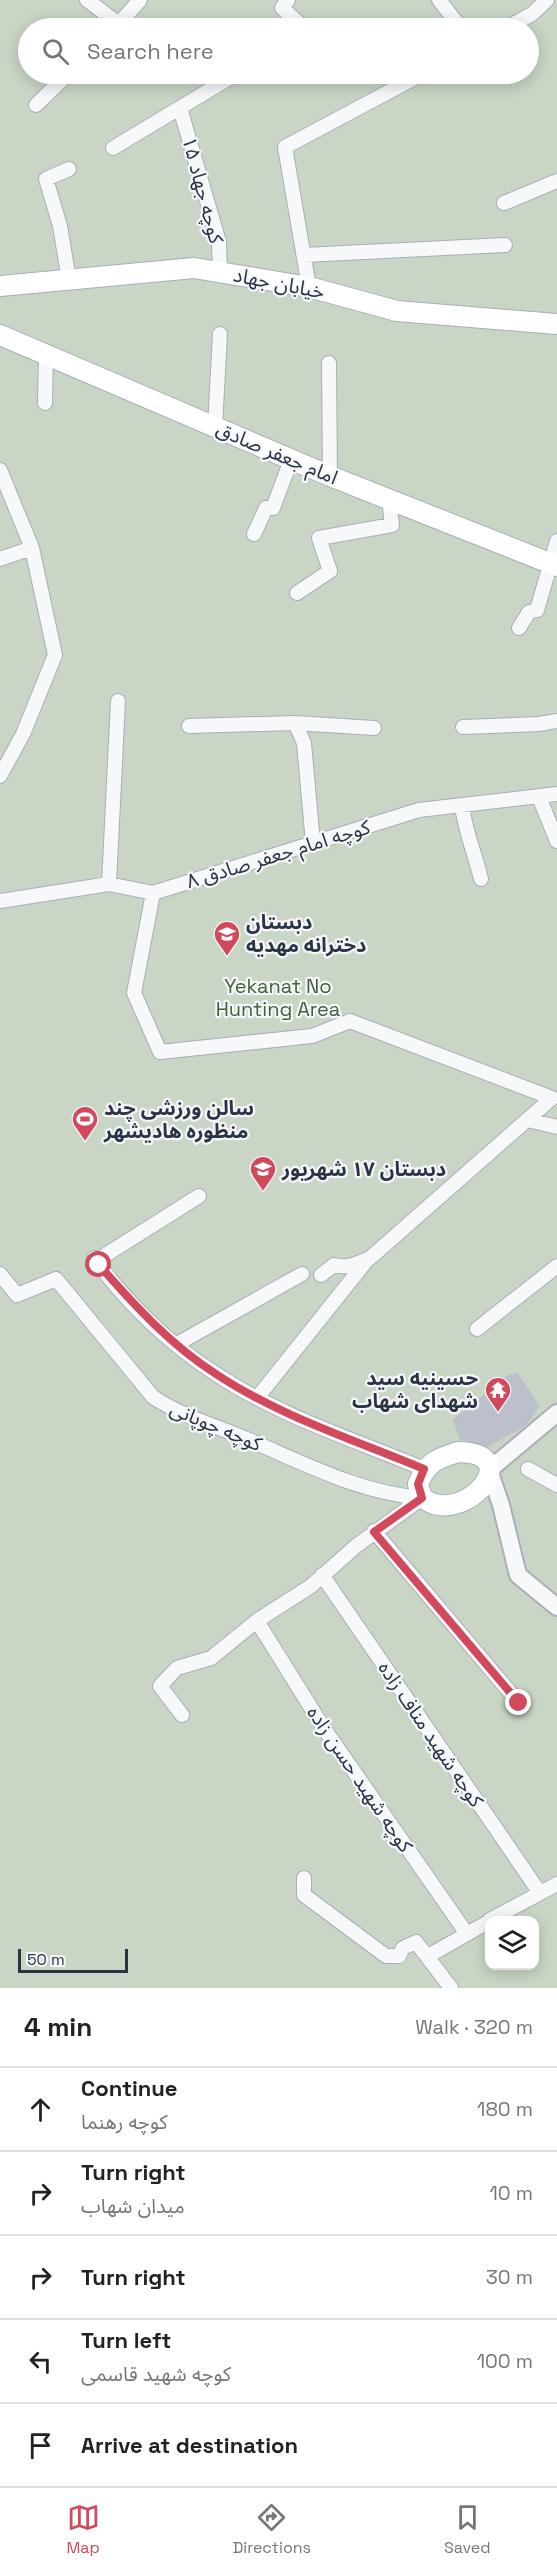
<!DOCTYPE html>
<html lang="en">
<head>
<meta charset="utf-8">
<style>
  :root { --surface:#fff; --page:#f2f2f2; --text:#222; --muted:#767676; --line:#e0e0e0; --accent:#d1495b }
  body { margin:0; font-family:"Space Grotesk","Noto Sans Arabic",sans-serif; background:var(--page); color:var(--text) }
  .controls { position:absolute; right:18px; bottom:18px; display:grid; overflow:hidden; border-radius:12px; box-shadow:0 3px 15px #0003 }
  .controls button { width:54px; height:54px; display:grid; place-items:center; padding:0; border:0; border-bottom:2px solid var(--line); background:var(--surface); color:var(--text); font:30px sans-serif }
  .scale { position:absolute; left:18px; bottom:15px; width:110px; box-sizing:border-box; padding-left:6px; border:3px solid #2b3445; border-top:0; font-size:16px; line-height:21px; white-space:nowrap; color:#2b3445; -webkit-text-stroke:4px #f4f6f9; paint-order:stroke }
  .stop { position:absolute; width:18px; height:18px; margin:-14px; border:4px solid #d1495b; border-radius:50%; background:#fff }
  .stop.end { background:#d1495b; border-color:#fff; box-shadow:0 2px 6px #0008 }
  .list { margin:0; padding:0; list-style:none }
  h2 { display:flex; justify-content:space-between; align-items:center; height:78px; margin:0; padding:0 24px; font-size:26px }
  h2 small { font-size:20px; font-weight:400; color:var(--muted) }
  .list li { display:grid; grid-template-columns:39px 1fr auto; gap:18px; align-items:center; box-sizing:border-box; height:84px; padding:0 24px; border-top:2px solid var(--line) }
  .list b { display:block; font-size:22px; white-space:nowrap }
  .list p { margin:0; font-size:20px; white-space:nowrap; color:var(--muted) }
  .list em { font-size:20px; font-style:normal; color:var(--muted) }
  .icon { flex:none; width:33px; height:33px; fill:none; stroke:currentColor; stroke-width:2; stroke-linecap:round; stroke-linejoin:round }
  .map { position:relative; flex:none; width:557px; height:1988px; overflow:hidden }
  .search { position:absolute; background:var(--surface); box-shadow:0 3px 15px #0003; left:18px; right:18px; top:18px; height:66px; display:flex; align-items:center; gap:15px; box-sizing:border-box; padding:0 21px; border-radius:33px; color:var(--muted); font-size:22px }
  .sheet { height:498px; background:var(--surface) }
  nav { display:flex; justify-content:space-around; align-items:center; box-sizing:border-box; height:84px; border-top:2px solid var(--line); background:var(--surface); font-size:16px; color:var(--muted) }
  nav a { display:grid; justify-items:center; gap:3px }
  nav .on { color:var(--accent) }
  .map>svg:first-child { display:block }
  .green { fill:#c9d6c5; fill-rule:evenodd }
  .building { fill:#bbc0ca }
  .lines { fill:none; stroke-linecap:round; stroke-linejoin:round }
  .minor-casing { stroke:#a9aeb7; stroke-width:16 }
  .tertiary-casing { stroke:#a9aeb7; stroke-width:20 }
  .secondary-casing { stroke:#a9aeb7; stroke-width:22 }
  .minor { stroke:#f7f8fa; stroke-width:14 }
  .tertiary { stroke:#f7f8fa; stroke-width:16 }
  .secondary { stroke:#fff; stroke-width:20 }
  .route { stroke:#d1495b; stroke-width:8 }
  .labels { text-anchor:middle; stroke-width:4.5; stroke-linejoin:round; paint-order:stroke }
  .street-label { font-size:20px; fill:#2b3445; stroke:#f4f6f9 }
  .poi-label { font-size:20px; font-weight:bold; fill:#2b3445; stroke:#f4f6f9; text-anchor:start }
  .park-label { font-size:20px; fill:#3f6138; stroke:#f4f6f9 }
</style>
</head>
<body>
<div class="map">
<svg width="557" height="1988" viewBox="0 0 557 1988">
  <rect width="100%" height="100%" fill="#e4e7ec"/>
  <path class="green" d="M0 0H557V1988H0ZM28 28H528V74H28ZM490 1920H534V1966H490Z"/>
  <path class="building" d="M517 1372 540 1406 525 1426 488 1447 460 1440 453 1420 508 1375Z"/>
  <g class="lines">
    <g class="minor-casing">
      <path id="minor" d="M87 0 119 24
        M288 0 282 8 302 26
        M439 0 461 28
        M115 28 140 0
        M506 28 532 14 547 0
        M36 105 68 74
        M180 108 219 242 220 272
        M113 148 236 74
        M504 203 557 181
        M304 255 505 245
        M69 280 60 226 46 179 69 169
        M309 287 285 147 422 74
        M329 363 330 476
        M45 403 46 355
        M215 427 220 334
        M0 470 32 548 55 655 23 734 0 776
        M254 534 266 508H273L291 460
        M0 559 32 548
        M297 593 330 571 319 538 392 525 389 500
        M519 628 529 612 537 610 557 541
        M295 723 304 743 313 843
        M189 726 295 723 374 728
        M463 727 539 724 557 721
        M539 797 557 841
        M462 805C465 832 475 853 481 879
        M109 884 118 701
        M153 893 134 993 160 1052 312 1036 350 1021 552 1098 370 1258C359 1263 346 1269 334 1265L321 1275
        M0 901 109 884 153 893 419 810 557 794
        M528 1120 557 1127
        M94 1258C126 1302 169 1344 216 1374 279 1416 355 1440 424 1469
        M96 1261 199 1196
        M0 1274 17 1295 56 1279 153 1397C183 1417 217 1426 249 1440 306 1464 360 1493 422 1498
        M477 1329 557 1266
        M177 1344 302 1274
        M257 1398 368 1259
        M528 1469 557 1485
        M374 1531 519 1703
        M322 1575 540 1893
        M257 1621 323 1727 467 1934
        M182 1715 160 1686 177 1668 211 1658 258 1620 311 1586 356 1546 422 1498
        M304 1878V1895L386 1956H399L403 1948 416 1942 451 1988
        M490 1920 557 1884
        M428 1956 490 1921"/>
    </g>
    <g class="tertiary-casing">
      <path id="tertiary" d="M557 1413 489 1470 501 1505 518 1575 557 1607"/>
    </g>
    <g class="secondary-casing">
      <path id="secondary" d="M0 286 194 268 309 287 397 311 557 324
        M0 335 330 476 557 566
        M458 1452C523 1453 474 1515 434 1504 430 1503 426 1500 422 1498L418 1484C427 1462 436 1459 458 1452Z"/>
    </g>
    <use href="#minor" class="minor"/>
    <use href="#tertiary" class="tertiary"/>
    <use href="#secondary" class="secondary"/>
  </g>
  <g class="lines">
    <path class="route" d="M99 1265C135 1306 171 1345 216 1374 279 1416 355 1440 424 1469L418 1484 422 1498 374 1532 519 1703"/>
  </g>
  <defs>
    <g id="school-pin" transform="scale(1.35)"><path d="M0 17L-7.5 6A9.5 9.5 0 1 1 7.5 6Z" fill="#d1495b" stroke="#f4f6f9"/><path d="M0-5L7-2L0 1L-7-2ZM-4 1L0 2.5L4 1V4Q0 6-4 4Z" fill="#fff"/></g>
    <g id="stadium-pin" transform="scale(1.35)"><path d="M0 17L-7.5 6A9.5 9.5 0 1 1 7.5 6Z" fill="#d1495b" stroke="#f4f6f9"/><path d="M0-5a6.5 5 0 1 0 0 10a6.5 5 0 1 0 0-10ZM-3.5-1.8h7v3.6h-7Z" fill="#fff"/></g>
    <g id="temple-pin" transform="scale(1.35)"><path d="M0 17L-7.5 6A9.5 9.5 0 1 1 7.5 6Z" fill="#d1495b" stroke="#f4f6f9"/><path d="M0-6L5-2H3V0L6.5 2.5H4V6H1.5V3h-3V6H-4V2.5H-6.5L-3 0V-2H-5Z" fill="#fff"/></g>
  </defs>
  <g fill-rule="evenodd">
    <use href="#school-pin" x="227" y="934"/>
    <use href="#stadium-pin" x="85" y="1119"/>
    <use href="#school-pin" x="263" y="1169"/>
    <use href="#temple-pin" x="498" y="1390"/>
  </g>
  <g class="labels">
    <g class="street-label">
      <text transform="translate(203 190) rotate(75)" y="7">کوچه جهاد ۱۵</text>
      <text transform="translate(279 283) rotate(11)" y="7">خیابان جهاد</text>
      <text transform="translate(277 453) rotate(23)" y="7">امام جعفر صادق</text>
      <text transform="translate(278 854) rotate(-17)" y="7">کوچه امام جعفر صادق ۸</text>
      <text transform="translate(216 1426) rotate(23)" y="7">کوچه چوپانی</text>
      <text transform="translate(431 1734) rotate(56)" y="7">کوچه شهید مناف زاده</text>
      <text transform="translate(360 1779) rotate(56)" y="7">کوچه شهید حسن زاده</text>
    </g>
    <g class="poi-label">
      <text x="246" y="929">دبستان<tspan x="246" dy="23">دخترانه مهدیه</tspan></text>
      <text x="104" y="1115">سالن ورزشی چند<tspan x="104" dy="23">منظوره هادیشهر</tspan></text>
      <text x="282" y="1176">دبستان ۱۷ شهریور</text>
      <text x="478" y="1385" text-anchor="end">حسینیه سید<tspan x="478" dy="23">شهدای شهاب</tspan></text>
    </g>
    <g class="park-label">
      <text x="278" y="993">Yekanat No<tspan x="278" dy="23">Hunting Area</tspan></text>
    </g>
  </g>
</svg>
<div class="controls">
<button><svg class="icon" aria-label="layers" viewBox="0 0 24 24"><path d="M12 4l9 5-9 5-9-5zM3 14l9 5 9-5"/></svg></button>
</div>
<div class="scale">50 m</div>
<div class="stop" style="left:99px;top:1265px"></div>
<div class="stop end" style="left:519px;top:1703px"></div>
<div class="search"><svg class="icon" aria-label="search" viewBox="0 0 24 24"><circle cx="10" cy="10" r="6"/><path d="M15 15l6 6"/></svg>Search here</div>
</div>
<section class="sheet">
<h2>4 min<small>Walk · 320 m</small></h2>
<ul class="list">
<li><svg class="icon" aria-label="ahead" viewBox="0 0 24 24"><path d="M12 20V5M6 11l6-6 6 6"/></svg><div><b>Continue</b><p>کوچه رهنما</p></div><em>180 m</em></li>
<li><svg class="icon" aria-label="right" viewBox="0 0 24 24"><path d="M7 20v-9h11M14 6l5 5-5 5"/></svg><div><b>Turn right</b><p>میدان شهاب</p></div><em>10 m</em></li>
<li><svg class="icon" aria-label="right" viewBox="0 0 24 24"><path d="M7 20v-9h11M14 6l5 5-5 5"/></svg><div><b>Turn right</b></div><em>30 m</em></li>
<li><svg class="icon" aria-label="left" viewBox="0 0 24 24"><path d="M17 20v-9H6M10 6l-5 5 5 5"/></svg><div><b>Turn left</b><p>کوچه شهید قاسمی</p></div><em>100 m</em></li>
<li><svg class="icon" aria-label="arrive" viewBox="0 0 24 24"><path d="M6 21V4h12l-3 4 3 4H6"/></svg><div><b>Arrive at destination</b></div></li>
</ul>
</section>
<nav>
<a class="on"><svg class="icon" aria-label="map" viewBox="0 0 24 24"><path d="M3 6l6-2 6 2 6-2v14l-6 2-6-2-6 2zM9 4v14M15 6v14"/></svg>Map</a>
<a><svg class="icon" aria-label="directions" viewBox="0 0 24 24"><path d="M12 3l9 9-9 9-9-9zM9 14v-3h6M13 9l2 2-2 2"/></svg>Directions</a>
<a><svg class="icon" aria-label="saved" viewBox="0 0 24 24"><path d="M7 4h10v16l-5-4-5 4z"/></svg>Saved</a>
</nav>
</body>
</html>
